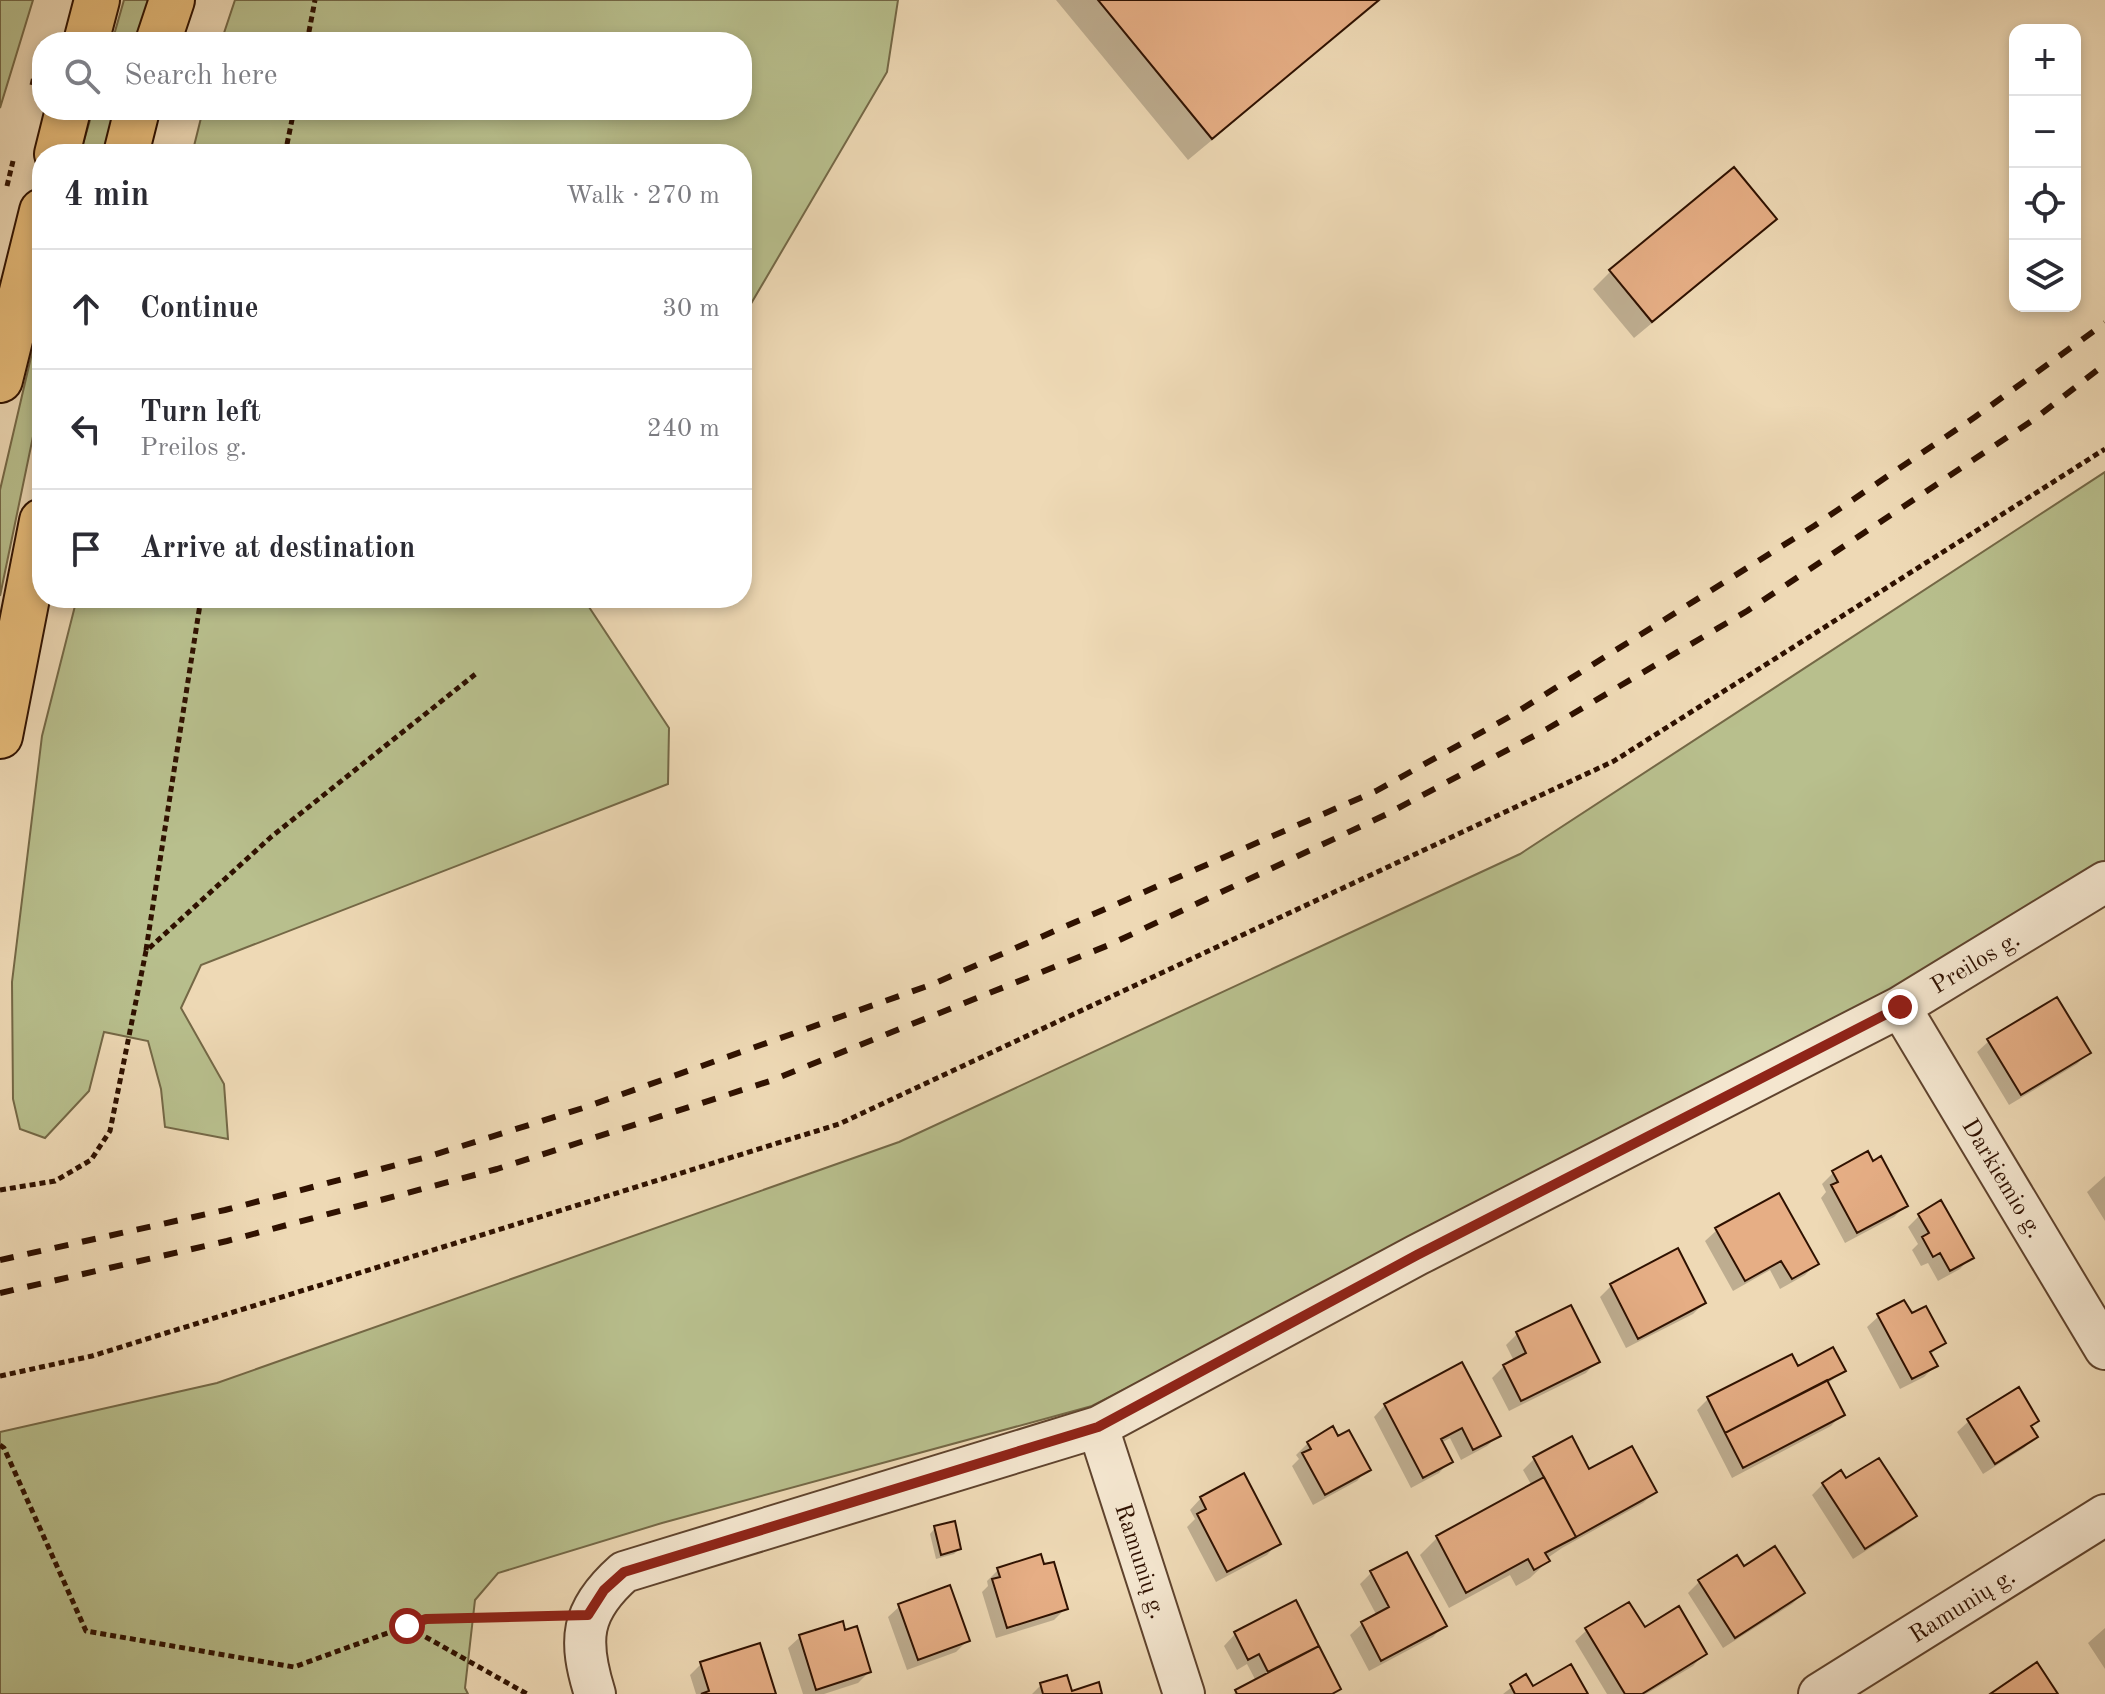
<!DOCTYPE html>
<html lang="en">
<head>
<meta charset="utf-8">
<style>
  :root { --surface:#fff; --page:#f2f2f3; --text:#2b2b33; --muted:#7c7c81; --line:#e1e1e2 }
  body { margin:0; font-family:"Old Standard TT",serif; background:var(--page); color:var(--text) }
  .controls { position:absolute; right:24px; top:24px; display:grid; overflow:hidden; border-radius:16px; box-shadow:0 4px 12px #0003 }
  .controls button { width:72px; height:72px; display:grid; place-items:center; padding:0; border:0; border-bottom:2px solid var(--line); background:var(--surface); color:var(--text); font:40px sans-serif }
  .stop { position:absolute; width:24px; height:24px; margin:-18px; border:6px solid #8f2418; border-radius:50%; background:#fff }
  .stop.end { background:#8f2418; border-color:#fff; box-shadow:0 2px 8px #0008 }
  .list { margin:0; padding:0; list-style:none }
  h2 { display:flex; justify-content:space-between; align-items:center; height:104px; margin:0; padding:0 32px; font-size:34px }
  h2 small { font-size:26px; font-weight:400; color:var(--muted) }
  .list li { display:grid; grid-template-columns:52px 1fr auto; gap:24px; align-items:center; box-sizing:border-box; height:120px; padding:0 32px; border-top:2px solid var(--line) }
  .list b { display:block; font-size:30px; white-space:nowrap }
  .list p { margin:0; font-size:26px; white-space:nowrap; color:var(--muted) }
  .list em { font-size:26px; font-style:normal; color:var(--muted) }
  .icon { flex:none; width:44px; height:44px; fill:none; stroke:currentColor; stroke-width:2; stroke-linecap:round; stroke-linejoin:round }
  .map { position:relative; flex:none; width:2105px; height:1694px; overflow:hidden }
  .search { position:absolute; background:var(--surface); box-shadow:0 4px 12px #0003; left:32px; top:32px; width:720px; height:88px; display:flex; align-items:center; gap:20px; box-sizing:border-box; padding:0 28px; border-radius:32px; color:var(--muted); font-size:30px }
  .panel { position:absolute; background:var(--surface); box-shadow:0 4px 12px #0003; left:32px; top:144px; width:720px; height:464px; border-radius:32px }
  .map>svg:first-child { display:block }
  .green { fill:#b8bf8d; stroke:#746846; stroke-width:2 }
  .shadow { fill:#0003 }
  .building { fill:#e6ae85; stroke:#2f1100; stroke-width:2 }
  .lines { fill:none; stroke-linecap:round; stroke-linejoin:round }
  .minor-casing { stroke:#5f432d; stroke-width:44 }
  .primary-casing { stroke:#2f1100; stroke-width:48 }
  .path { stroke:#2f1100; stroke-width:5; stroke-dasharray:6 4; stroke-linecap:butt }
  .minor { stroke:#f4e6cf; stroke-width:40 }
  .primary { stroke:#e7bc7a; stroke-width:44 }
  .rail { stroke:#2f1100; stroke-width:6; stroke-dasharray:14 14; stroke-linecap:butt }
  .route { stroke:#8f2418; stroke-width:10 }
  .labels { text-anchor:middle; stroke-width:8; stroke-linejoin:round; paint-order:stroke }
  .street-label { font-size:24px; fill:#2f1100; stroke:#f4e6cf }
</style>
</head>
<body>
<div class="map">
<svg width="2105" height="1694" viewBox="0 0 2105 1694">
  <rect width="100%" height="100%" fill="#eed9b5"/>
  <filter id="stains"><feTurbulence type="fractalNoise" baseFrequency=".0025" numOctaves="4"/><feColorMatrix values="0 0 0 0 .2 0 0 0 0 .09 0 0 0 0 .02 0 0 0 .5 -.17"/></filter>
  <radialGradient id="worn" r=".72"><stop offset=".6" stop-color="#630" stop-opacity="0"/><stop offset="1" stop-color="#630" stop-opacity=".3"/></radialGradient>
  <path class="green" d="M0 0H33L0 108Z
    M124 0H149L136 42H112Z
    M235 0H898L887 72 742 319V154H192L203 110H742V42H221Z
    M93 110H115L103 154H80Z
    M42 310V393L0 596V490Z
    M2105 472V865L1910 987 1092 1406 662 1523 498 1573 475 1600 465 1688 468 1694H0V1432L217 1383 899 1142 1520 854Z
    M77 598H583L669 728 668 784 201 965 181 1008 224 1084 228 1139 165 1127 161 1089 148 1041 104 1032 89 1091 45 1138 20 1129 13 1099 12 982 42 736Z"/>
  <path class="shadow" d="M1056 0H1381L1188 160Z
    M1774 219 1757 236 1634 338 1593 289 1610 272Z
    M1989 1041 2088 1053 2077 1064 2009 1105 1977 1052Z
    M1833 1173 1906 1205 1894 1217 1845 1243 1821 1198 1826 1192 1822 1184Z
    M2105 1176V1221L2087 1192Z
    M1920 1215 1971 1257 1960 1269 1938 1281 1928 1263 1921 1266 1912 1250 1918 1244 1908 1227Z
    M1717 1230 1816 1264 1805 1275 1780 1289 1770 1270 1733 1291 1705 1241Z
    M1611 1286 1704 1303 1693 1314 1626 1348 1600 1297Z
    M1879 1316H1911L1943 1343 1930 1355 1935 1366 1924 1377 1900 1389 1867 1327Z
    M1517 1334 1597 1361 1586 1373 1509 1411 1492 1378 1504 1366 1514 1361 1506 1345Z
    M1797 1368 1843 1371 1827 1384 1842 1414 1831 1426 1732 1478 1697 1410 1708 1399Z
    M1385 1405 1499 1435 1487 1446 1461 1460 1450 1438 1441 1443 1450 1461 1439 1473 1411 1488 1374 1417Z
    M2037 1420 2030 1428 2035 1437 2024 1448 1983 1474 1957 1432 1969 1421Z
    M1332 1429 1337 1438 1368 1469 1357 1481 1313 1505 1292 1466 1299 1459 1296 1455 1308 1443Z
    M1535 1458 1655 1492 1643 1503 1562 1548 1546 1559 1548 1561 1530 1578 1516 1586 1510 1575 1449 1608 1420 1555 1437 1538 1532 1486 1523 1470Z
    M1823 1484 1914 1516 1903 1527 1853 1559 1812 1495Z
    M1201 1498 1278 1543 1267 1555 1216 1582 1187 1527 1195 1519 1190 1510Z
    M935 1528 959 1549 954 1554 936 1559 930 1534Z
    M1744 1568 1803 1593 1792 1604 1723 1648 1688 1593 1700 1581Z
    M998 1570 1066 1608 1054 1620 996 1638 982 1592 988 1586 987 1581Z
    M1371 1573 1444 1625 1433 1637 1369 1671 1350 1635 1362 1624 1377 1616 1360 1584Z
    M1295 1603 1339 1689 1334 1694H1233L1256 1681 1247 1664 1237 1670 1224 1646 1235 1634Z
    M900 1606 968 1640 956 1652 907 1670 888 1617Z
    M841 1624 869 1672 858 1683 824 1694H803L788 1648 800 1637Z
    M2105 1628V1669L2088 1643Z
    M1587 1630H1644L1704 1654 1693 1666 1646 1694H1607L1575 1641Z
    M701 1664 774 1694H696L690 1675Z
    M1525 1677 1532 1689 1585 1694H1503Z
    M1041 1685 1071 1693 1100 1694H1032Z"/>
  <path class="building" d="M1098 0H1379L1212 139Z
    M1734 167 1777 219 1652 322 1609 270Z
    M2057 997 2091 1053 2021 1095 1987 1039Z
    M1868 1151 1873 1161 1881 1156 1908 1206 1857 1233 1831 1185 1838 1182 1832 1171Z
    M1779 1193 1819 1264 1792 1279 1781 1261 1745 1281 1715 1228Z
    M1941 1200 1974 1258 1950 1271 1940 1253 1933 1257 1922 1237 1929 1233 1918 1214Z
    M1678 1248 1706 1303 1638 1339 1610 1284Z
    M1904 1300 1912 1313 1926 1306 1946 1343 1930 1352 1938 1366 1912 1379 1877 1314Z
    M1571 1305 1600 1362 1521 1401 1503 1365 1526 1353 1516 1332Z
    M1833 1347 1846 1371 1725 1433 1707 1397 1792 1354 1798 1366Z
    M1462 1362 1501 1436 1473 1450 1462 1428 1441 1439 1453 1462 1423 1478 1384 1404Z
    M1827 1380 1845 1415 1743 1468 1725 1433Z
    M2019 1387 2039 1421 2031 1426 2038 1437 1995 1464 1967 1419Z
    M1333 1426 1338 1436 1349 1430 1371 1470 1325 1495 1302 1453 1311 1449 1307 1442Z
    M1572 1436 1589 1469 1632 1446 1657 1492 1576 1537 1533 1457Z
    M1879 1458 1917 1516 1865 1549 1822 1483 1841 1470 1846 1478Z
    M1244 1473 1281 1544 1227 1572 1197 1514 1206 1509 1200 1497Z
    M1544 1477 1576 1537 1545 1553 1550 1561 1534 1570 1528 1559 1466 1593 1436 1536Z
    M955 1521 961 1549 941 1555 934 1526Z
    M1775 1546 1805 1593 1735 1638 1698 1580 1737 1555 1744 1566Z
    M1407 1552 1447 1626 1381 1661 1361 1622 1389 1607 1370 1571Z
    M1041 1554 1044 1564 1054 1562 1068 1609 1007 1628 992 1579 1000 1577 997 1568Z
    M950 1585 970 1641 918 1660 898 1604Z
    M1296 1600 1319 1646 1268 1672 1259 1654 1248 1660 1234 1632Z
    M1629 1602 1645 1627 1679 1606 1707 1654 1642 1694H1625L1585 1628Z
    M843 1621 845 1630 857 1626 871 1672 816 1690 799 1635Z
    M760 1643 776 1694H701L709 1691 700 1662Z
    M1319 1646 1341 1689 1332 1694H1237L1235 1690Z
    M2037 1662 2058 1694H1990Z
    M1571 1664 1588 1694H1515L1510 1684 1526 1674 1533 1686Z
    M1067 1675 1072 1691 1099 1682 1102 1694H1043L1040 1683Z"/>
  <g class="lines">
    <g class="minor-casing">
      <path id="minor" d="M1900 1007 2105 1349
        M1098 1427 1184 1694
        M595 1694C578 1640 580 1611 624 1572L1098 1427 1417 1255 1900 1007 2105 882
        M1819 1694 2105 1515"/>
    </g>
    <g class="primary-casing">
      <path id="primary" d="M86 42 97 0
        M158 42 172 0
        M57 154 68 110
        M126 154 137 110
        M0 380 42 211
        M0 736 42 521"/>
    </g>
    <path class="path" d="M307 42 315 0
      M32 85 42 44
      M285 154 294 110
      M7 186 13 161
      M146 950 201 598
      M0 1190 55 1181 91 1160 110 1131 146 951 271 837 478 672
      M0 1376 92 1356 839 1124 1614 761 2105 449
      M0 1445 4 1448 86 1631 294 1667 426 1619 547 1616
      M408 1627 527 1694"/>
    <use href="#minor" class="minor"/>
    <use href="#primary" class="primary"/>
    <path class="rail" d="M0 1260 225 1210 427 1157 583 1108 933 984 1376 791 1509 717 1814 526 1975 417 2105 323
      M0 1293 227 1241 497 1169 770 1081 1109 945 1387 814 1547 729 1747 611 2036 418 2105 364"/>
  </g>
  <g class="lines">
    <path class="route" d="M407 1626 426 1619 588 1615 604 1590 624 1572 1098 1427 1417 1255 1900 1007"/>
  </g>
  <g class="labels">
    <g class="street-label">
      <text transform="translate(1975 962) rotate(-31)" y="8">Preilos g.</text>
      <text transform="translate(2003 1178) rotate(59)" y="8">Darkiemio g.</text>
      <text transform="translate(1141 1561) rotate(72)" y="8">Ramunių g.</text>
      <text transform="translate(1962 1605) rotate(-32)" y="8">Ramunių g.</text>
    </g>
  </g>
  <rect width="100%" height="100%" filter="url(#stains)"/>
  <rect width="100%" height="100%" fill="url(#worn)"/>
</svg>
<div class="controls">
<button>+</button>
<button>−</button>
<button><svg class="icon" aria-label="locate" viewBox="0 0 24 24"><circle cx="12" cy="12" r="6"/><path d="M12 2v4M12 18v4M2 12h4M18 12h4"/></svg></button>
<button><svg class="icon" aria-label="layers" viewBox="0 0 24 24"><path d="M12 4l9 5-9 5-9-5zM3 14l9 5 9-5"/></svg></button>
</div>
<div class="stop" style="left:407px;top:1626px"></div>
<div class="stop end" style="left:1900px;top:1007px"></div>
<div class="search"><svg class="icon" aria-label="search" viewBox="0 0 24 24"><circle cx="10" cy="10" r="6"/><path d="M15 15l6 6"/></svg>Search here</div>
<section class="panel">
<h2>4 min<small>Walk · 270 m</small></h2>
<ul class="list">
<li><svg class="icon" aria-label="ahead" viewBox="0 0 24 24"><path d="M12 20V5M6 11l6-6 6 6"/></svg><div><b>Continue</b></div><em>30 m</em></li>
<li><svg class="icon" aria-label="left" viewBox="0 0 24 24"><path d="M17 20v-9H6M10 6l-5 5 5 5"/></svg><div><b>Turn left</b><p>Preilos g.</p></div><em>240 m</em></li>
<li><svg class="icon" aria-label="arrive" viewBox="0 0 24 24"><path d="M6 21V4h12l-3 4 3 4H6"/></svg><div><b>Arrive at destination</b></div></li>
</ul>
</section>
</div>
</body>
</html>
